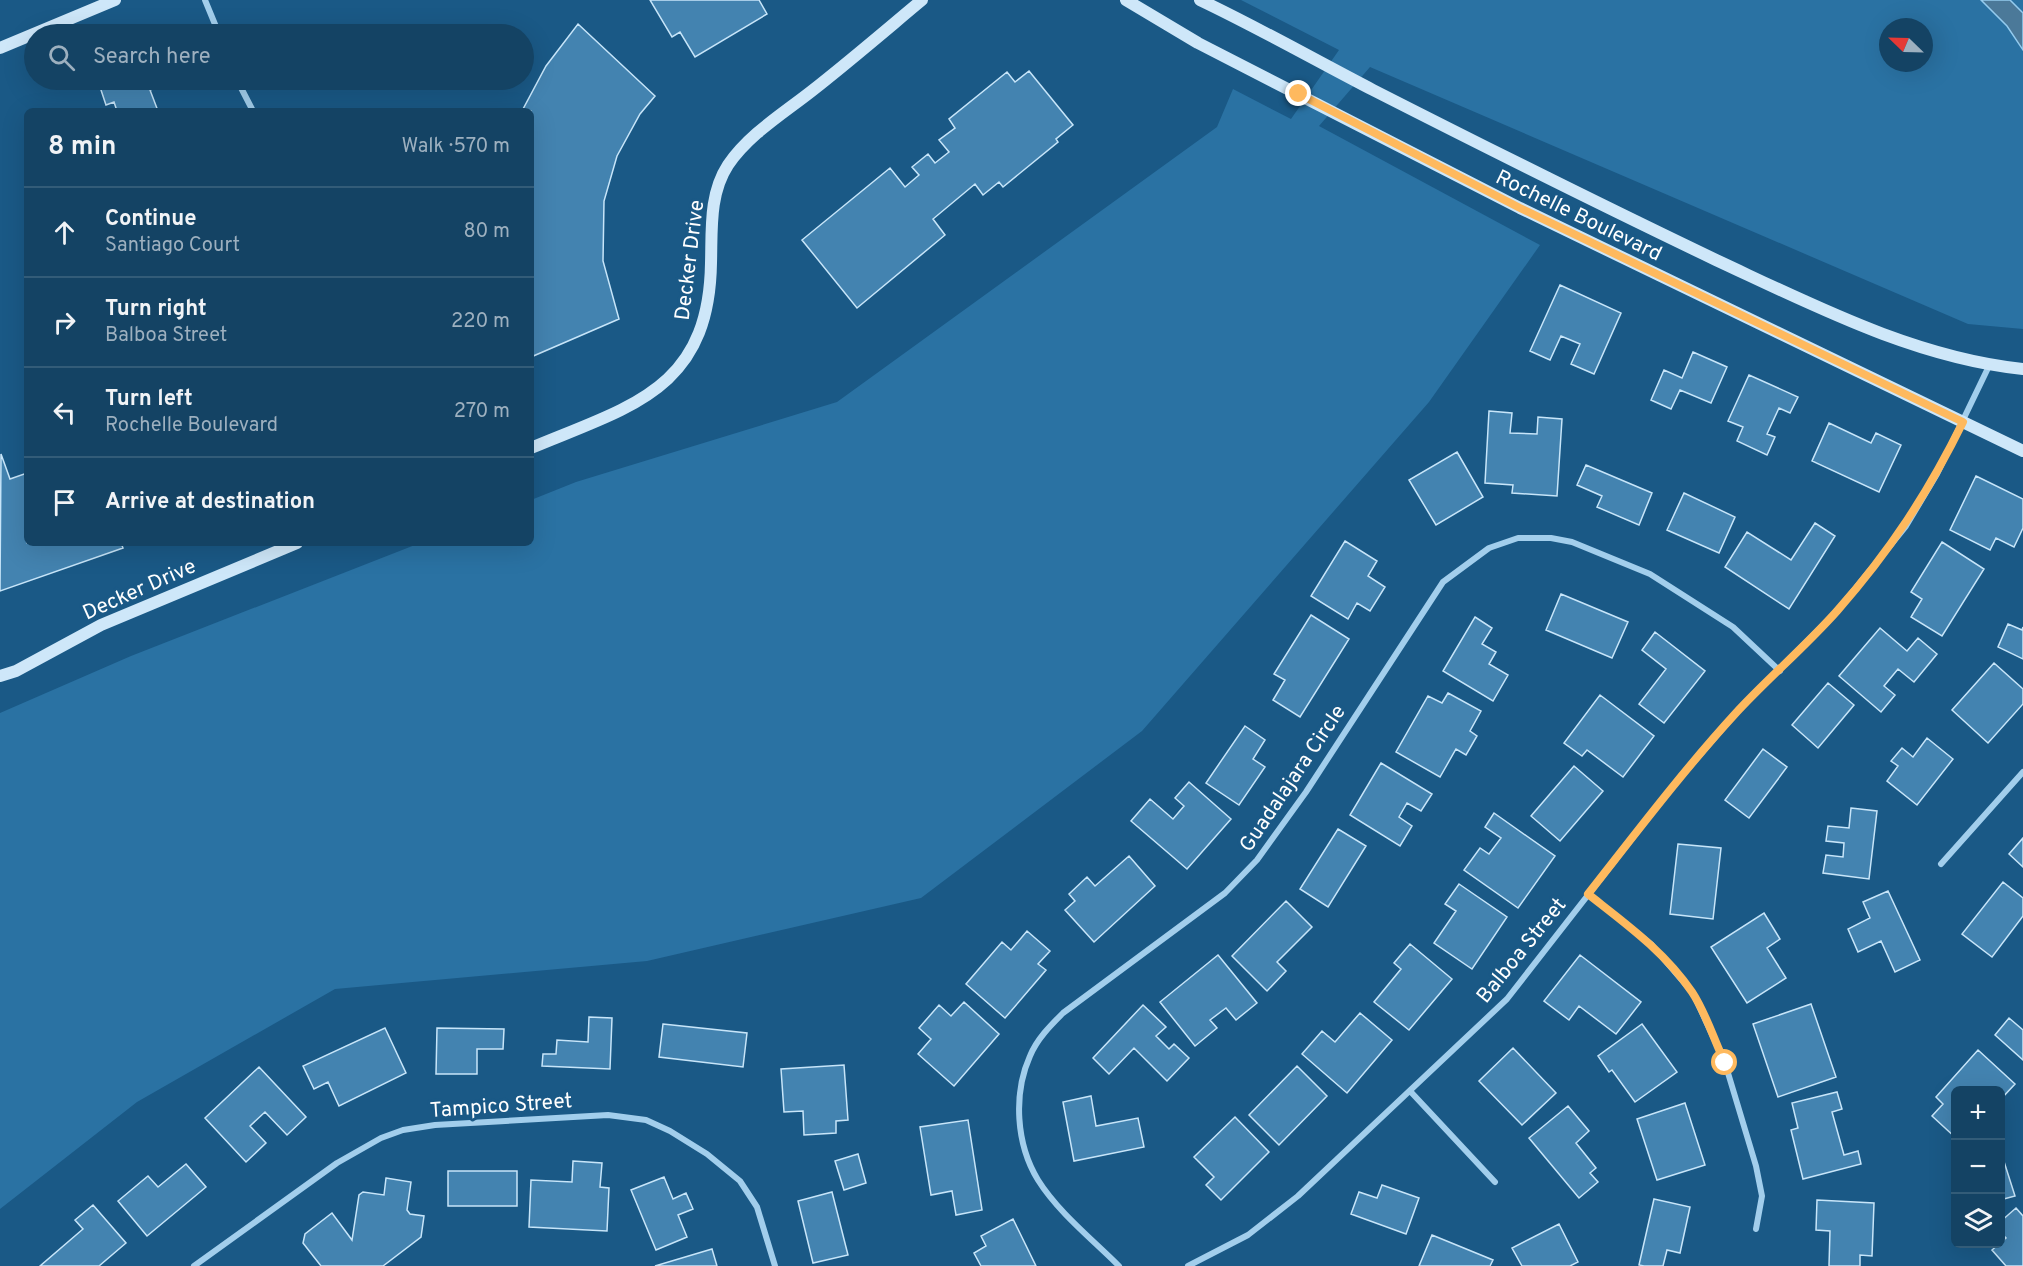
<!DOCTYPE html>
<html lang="en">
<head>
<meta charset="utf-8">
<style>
  :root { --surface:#144364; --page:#214e6d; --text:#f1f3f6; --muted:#9db0bf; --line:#335c78 }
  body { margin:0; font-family:Overpass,sans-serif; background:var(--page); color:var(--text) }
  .controls { position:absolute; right:18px; bottom:18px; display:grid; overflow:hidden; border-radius:9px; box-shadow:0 6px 24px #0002 }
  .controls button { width:54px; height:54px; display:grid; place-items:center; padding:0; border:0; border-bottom:2px solid var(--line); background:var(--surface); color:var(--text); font:30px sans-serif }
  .compass { position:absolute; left:1879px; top:18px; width:54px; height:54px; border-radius:50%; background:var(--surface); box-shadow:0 6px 24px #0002; rotate:293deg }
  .stop { position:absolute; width:18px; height:18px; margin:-14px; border:4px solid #feb95e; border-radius:50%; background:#fff }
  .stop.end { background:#feb95e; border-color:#fff; box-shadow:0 2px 6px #0008 }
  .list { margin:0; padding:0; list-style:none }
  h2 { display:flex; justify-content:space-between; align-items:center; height:78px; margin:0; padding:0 24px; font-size:26px }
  h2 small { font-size:20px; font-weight:400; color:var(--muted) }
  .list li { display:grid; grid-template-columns:39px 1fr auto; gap:18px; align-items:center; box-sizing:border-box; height:90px; padding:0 24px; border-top:2px solid var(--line) }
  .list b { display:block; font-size:22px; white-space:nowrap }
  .list p { margin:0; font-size:20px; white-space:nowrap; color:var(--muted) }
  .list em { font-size:20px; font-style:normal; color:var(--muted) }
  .icon { flex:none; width:33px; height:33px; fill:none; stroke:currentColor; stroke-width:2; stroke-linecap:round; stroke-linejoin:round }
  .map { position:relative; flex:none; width:2023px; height:1266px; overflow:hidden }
  .search { position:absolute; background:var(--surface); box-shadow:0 6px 24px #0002; left:24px; top:24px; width:510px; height:66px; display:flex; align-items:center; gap:15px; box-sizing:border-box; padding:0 21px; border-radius:33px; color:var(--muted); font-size:22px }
  .panel { position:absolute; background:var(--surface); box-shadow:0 6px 24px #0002; left:24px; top:108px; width:510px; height:438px; border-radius:9px }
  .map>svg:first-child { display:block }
  .green { fill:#2a72a3; fill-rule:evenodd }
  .water { fill:#4b7999; stroke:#94cbee; stroke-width:1.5 }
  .building { fill:#4383b0; stroke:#c7e5f9; stroke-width:1.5 }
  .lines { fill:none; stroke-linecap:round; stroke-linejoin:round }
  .street { stroke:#a2ceec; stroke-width:6 }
  .secondary { stroke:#cee7f9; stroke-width:12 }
  .route { stroke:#feb95e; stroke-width:8 }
  .labels { text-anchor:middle; stroke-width:6; stroke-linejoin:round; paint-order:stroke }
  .street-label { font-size:21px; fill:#fff; stroke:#1a5986 }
</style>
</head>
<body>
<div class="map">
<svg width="2023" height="1266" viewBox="0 0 2023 1266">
  <rect width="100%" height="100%" fill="#1a5986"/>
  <path class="green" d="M1241 0H2023V329L1968 324 1370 67 1319 126 1540 245 1429 402 1142 731 921 898 647 961 335 989 137 1102 0 1209V713L131 656 420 543H531V500L576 482 837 402 1217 127 1233 89 1291 119 1339 50ZM1888 27H1924V63H1888Z"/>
  <path class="water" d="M1981 0H2010L2023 13V50L2007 26Z"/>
  <path class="building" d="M650 0H759L767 14 695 57 680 32 672 37Z
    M578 24 655 96 640 114 617 156 604 201 603 261 619 319 531 357V111H522L546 66Z
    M1029 71 1073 125 1056 139 1058 142 1003 187 999 182 983 195 975 184 933 219 945 235 857 308 802 240 890 168 905 187 919 175 912 167 928 154 935 163 949 152 939 140 955 128 949 119 1007 72 1015 82Z
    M121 80H179L150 90 158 111H117L114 102 106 105 100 87Z
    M1560 285 1621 313 1594 374 1571 364 1580 344 1561 336 1550 360 1530 351Z
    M1693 352 1727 367 1711 403 1680 390 1671 409 1651 400 1664 370 1682 378Z
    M1749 375 1798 397 1790 413 1779 408 1767 434 1775 437 1767 455 1737 441 1743 427 1728 421Z
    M1489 411 1512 413 1510 433 1537 434 1538 417 1562 419 1557 496 1512 493 1513 485 1485 483Z
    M1829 423 1871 443 1876 433 1901 445 1879 492 1812 461Z
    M1457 452 1483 497 1436 525 1409 480Z
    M1 454 10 479 27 473V543H121L123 548 0 591Z
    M1586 465 1652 493 1639 525 1597 507 1602 496 1577 485Z
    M1976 476 2023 499V528L2014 547 1996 538 1990 550 1950 530Z
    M1684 493 1735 517 1719 553 1667 530Z
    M1815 523 1835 536 1789 609 1725 567 1747 532 1791 560Z
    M1345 541 1377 561 1368 576 1385 587 1370 611 1357 603 1348 619 1311 596Z
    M1942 542 1984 569 1942 636 1911 617 1922 599 1911 592Z
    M1561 594 1628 622 1612 658 1546 630Z
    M1311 615 1349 639 1300 717 1273 700 1285 680 1274 674Z
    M1475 617 1492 628 1482 644 1496 652 1489 664 1508 675 1493 701 1443 671Z
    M2008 624 2022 630 2023 627V659L1998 647Z
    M1880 628 1907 651 1918 638 1937 654 1914 682 1898 669 1884 686 1895 695 1881 712 1839 676Z
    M1655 632 1705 671 1664 723 1639 704 1666 669 1642 650Z
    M1994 663 2023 689V704L1988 743 1952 710Z
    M1828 683 1854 705 1818 748 1792 725Z
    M1448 693 1481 711 1470 731 1477 736 1466 755 1456 749 1440 777 1396 752 1428 696 1442 703Z
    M1600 695 1654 736 1623 777 1587 750 1582 756 1564 743Z
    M1245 726 1265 740 1253 759 1265 767 1239 805 1206 783Z
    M1927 738 1953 759 1917 805 1887 781 1898 766 1891 761 1902 748 1913 757Z
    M1763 749 1787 767 1749 818 1725 800Z
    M1381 763 1432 794 1421 811 1407 803 1399 817 1412 826 1400 846 1350 815Z
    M1574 766 1603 791 1560 841 1531 816Z
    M1189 782 1231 819 1187 869 1131 821 1150 799 1173 819 1184 806 1175 798Z
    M1851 808 1877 811 1869 879 1823 873 1826 855 1843 857 1844 843 1826 841 1828 826 1849 828Z
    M1494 813 1555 856 1518 908 1464 870 1480 848 1489 854 1501 838 1485 827Z
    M1338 829 1366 846 1328 907 1300 889Z
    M2023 838V867L2009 854Z
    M1678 844 1721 848 1713 919 1670 914Z
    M1129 856 1155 886 1094 942 1065 910 1075 901 1069 894 1087 877 1095 886Z
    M2003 882 2023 898V916L1992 957 1962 934Z
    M1459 884 1507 917 1472 969 1434 943 1456 911 1445 904Z
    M1888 891 1920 960 1895 972 1881 941 1858 952 1848 929 1870 918 1863 902Z
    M1286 901 1312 927 1277 962 1286 971 1267 991 1232 956Z
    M1764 913 1780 939 1767 948 1786 978 1747 1003 1711 947Z
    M1027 931 1050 951 1038 964 1046 970 1005 1018 966 984 1002 942 1011 950Z
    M1410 944 1452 979 1409 1030 1374 1002 1401 969 1394 963Z
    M1218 955 1257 1003 1236 1020 1226 1008 1210 1020 1217 1028 1195 1046 1160 1002Z
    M1580 955 1641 1002 1616 1034 1579 1006 1569 1020 1544 1001Z
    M964 1002 999 1034 954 1086 918 1054 931 1039 919 1028 939 1005 951 1016Z
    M1811 1004 1836 1077 1778 1097 1753 1024Z
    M1143 1005 1166 1027 1156 1036 1169 1049 1174 1044 1189 1058 1167 1081 1134 1048 1109 1074 1093 1058Z
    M1360 1013 1392 1040 1347 1093 1302 1054 1322 1031 1335 1042Z
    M589 1017 612 1018 610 1069 542 1066 543 1054H556L557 1040 588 1042Z
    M2009 1018 2023 1030V1060L1995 1035Z
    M663 1024 747 1033 743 1067 659 1057Z
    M1642 1024 1677 1072 1635 1102 1612 1070 1609 1072 1598 1056Z
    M385 1028 406 1073 339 1106 328 1082 314 1089 303 1066Z
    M437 1028 504 1029 503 1049H477V1074H436Z
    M1513 1048 1556 1093 1522 1125 1479 1081Z
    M1978 1050 2015 1084 2000 1100V1090H1956V1138L1932 1116 1943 1104 1936 1097Z
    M844 1065 848 1120 836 1121V1133L804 1135 803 1111 784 1112 781 1069Z
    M1297 1066 1327 1096 1279 1145 1249 1115Z
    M259 1067 306 1117 287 1135 265 1112 250 1126 266 1143 246 1162 205 1118Z
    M1837 1092 1842 1109 1832 1112 1844 1155 1858 1151 1861 1164 1803 1179 1791 1130 1798 1128 1792 1103Z
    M1091 1096 1096 1126 1138 1118 1144 1147 1074 1161 1063 1102Z
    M1685 1103 1705 1165 1657 1180 1637 1119Z
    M1568 1106 1589 1131 1576 1143 1596 1168 1590 1173 1598 1182 1579 1198 1529 1138Z
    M1235 1117 1269 1152 1221 1200 1206 1185 1214 1177 1194 1157Z
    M968 1120 982 1210 956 1215 952 1191 931 1195 920 1127Z
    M2000 1149 2015 1196 2000 1200Z
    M858 1154 866 1183 844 1190 835 1161Z
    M573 1161 602 1163 600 1187 609 1188 607 1231 529 1227 531 1180 572 1182Z
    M186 1164 206 1187 147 1236 118 1201 148 1176 158 1187Z
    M448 1171H517V1206H448Z
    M664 1177 673 1199 686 1193 693 1209 678 1215 687 1237 656 1250 631 1190Z
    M386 1178 411 1182 407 1210 410 1214 424 1216 421 1237 383 1266H321L303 1243 305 1234 332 1213 352 1240 359 1195 363 1192 384 1195Z
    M1382 1185 1419 1198 1406 1234 1351 1214 1359 1192 1377 1198Z
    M832 1192 848 1255 813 1263 798 1201Z
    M1654 1199 1690 1207 1680 1253 1667 1250 1663 1266H1644L1639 1265Z
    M1817 1200 1874 1203 1872 1256 1860 1255V1266H1829L1830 1231 1816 1230Z
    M93 1205 126 1243 99 1266H40L83 1229 75 1220Z
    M2016 1208 2023 1216V1266H2006L1992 1250 2006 1238 2000 1232V1222Z
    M1013 1219 1036 1266H981L974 1253 986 1246 981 1236Z
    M1559 1224 1578 1262 1570 1266H1522L1512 1248Z
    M1432 1235 1493 1260 1490 1266H1419Z
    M712 1249 717 1266H655Z"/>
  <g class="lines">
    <path class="street" d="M205 0 219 34
      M237 80 253 111
      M1941 864 2023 772
      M1588 894 1651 944 1693 993 1725 1063 1756 1166 1762 1196 1756 1229
      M1410 1091 1495 1182
      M194 1266 337 1163 381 1138 403 1130 435 1125 608 1115 646 1120 670 1131 707 1154 740 1181 757 1207 775 1266
      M1119 1266C1092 1239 1058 1212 1038 1180 1016 1144 1013 1094 1030 1056 1037 1039 1050 1026 1063 1013L1225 893 1257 860 1306 792 1443 582 1489 548 1518 538H1551L1572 542 1650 574 1733 627 1780 671
      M1188 1266 1248 1235 1298 1196 1507 999 1673 786 1736 713 1838 610 1906 526 1937 474 1989 366"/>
    <path class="secondary" d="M1126 0 1198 43 1520 208 2023 451
      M1200 0C1259 28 1315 60 1373 90 1487 148 1601 205 1716 260 1813 305 1915 358 2023 369
      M0 48 115 0
      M531 448C631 406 709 390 711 263 712 230 709 194 728 165 749 134 784 113 813 90 850 61 886 30 922 0
      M0 676 16 671 101 625 297 543"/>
  </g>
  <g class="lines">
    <path class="route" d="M1299 94 1520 208 1963 422C1928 493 1890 551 1837 611 1805 647 1767 679 1735 714 1682 772 1636 833 1588 894 1626 924 1664 951 1692 992 1706 1013 1714 1040 1725 1063"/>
  </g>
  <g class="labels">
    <g class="street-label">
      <text transform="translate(1579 215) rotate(26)" y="7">Rochelle Boulevard</text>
      <text transform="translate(689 260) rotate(-83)" y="7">Decker Drive</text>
      <text transform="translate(139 589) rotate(-24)" y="7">Decker Drive</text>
      <text transform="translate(1292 778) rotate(-56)" y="7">Guadalajara Circle</text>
      <text transform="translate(1521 950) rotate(-51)" y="7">Balboa Street</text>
      <text transform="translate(501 1105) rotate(-4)" y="7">Tampico Street</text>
    </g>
  </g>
</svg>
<div class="controls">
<button>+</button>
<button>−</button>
<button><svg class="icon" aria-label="layers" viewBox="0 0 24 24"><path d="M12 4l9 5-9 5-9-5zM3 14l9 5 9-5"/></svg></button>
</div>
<svg class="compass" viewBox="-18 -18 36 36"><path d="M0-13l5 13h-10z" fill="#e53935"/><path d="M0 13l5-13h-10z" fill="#9db0bf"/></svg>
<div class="stop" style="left:1725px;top:1063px"></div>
<div class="stop end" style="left:1299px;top:94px"></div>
<div class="search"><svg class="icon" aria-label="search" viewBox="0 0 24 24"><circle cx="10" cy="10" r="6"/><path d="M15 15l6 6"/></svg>Search here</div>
<section class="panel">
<h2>8 min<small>Walk · 570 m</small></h2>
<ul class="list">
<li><svg class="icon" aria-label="ahead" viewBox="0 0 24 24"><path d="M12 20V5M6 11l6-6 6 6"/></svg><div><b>Continue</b><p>Santiago Court</p></div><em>80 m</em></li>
<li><svg class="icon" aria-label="right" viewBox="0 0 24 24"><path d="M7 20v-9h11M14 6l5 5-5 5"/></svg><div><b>Turn right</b><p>Balboa Street</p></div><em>220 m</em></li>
<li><svg class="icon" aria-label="left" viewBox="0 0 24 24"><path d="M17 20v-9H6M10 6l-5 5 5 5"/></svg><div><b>Turn left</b><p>Rochelle Boulevard</p></div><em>270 m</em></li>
<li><svg class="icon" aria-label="arrive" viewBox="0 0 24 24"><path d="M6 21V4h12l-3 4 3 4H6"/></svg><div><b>Arrive at destination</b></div></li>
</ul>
</section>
</div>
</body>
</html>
